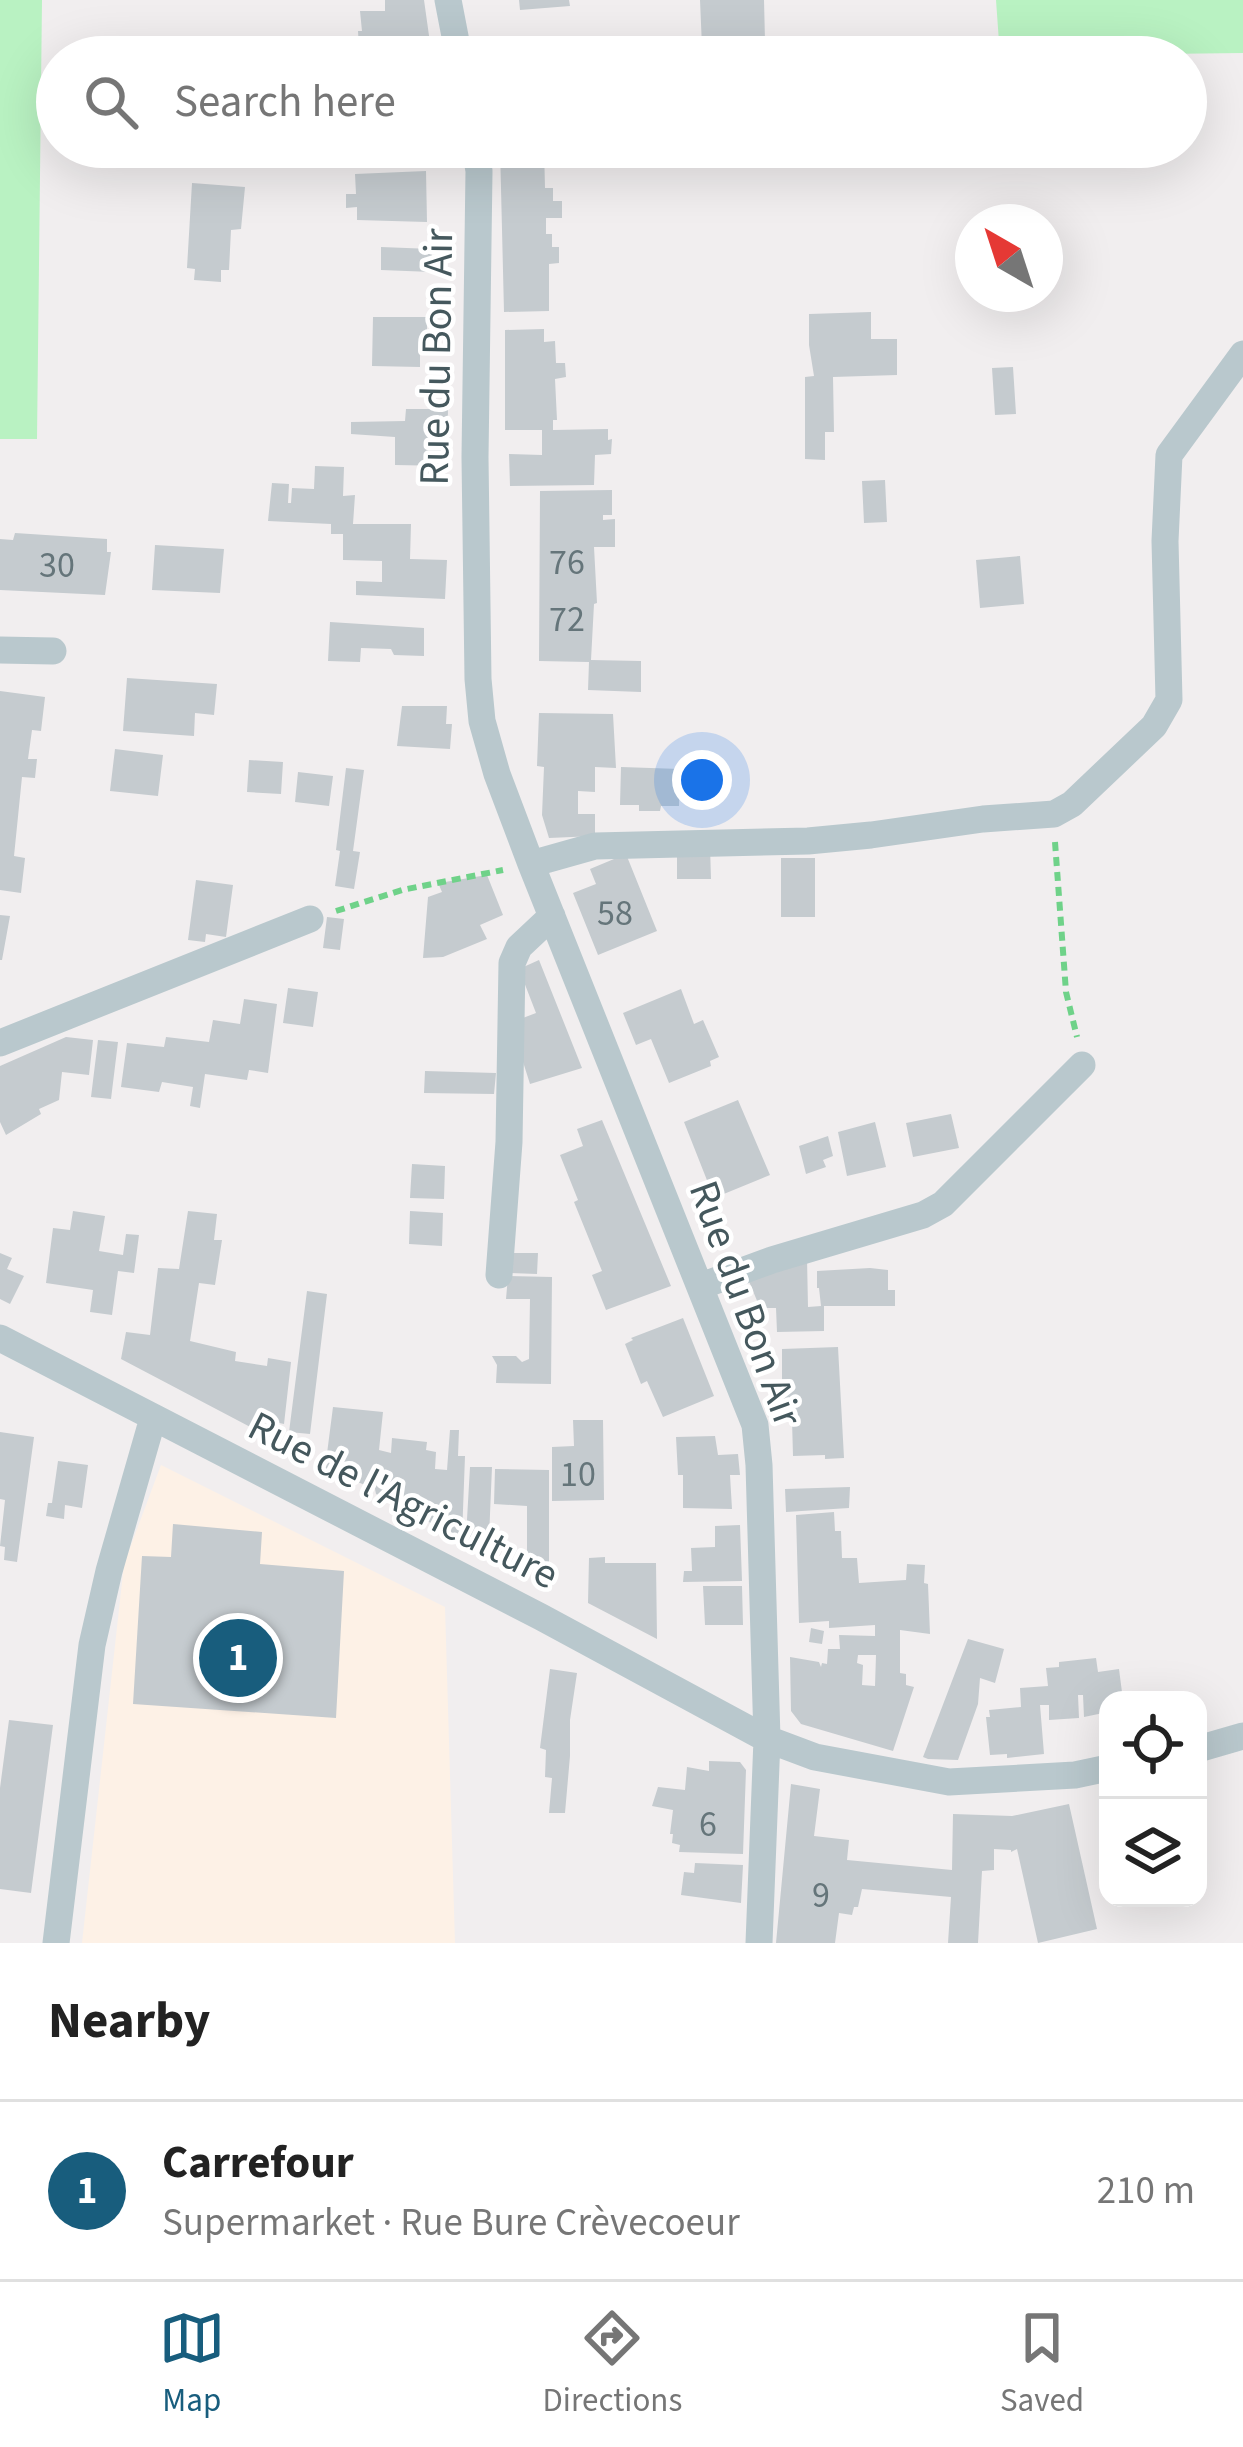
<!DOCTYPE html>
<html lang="en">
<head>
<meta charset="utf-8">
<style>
  :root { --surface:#fff; --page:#f2f2f2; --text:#222; --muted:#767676; --line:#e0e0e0; --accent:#185d7d }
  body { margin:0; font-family:"Source Sans 3",sans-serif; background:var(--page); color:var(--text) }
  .controls { position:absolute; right:36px; bottom:36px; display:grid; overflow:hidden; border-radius:24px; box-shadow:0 12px 48px #0002 }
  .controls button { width:108px; height:108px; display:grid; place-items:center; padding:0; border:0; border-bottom:3px solid var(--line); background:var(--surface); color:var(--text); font:60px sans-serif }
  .compass { position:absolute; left:955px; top:204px; width:108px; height:108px; border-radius:50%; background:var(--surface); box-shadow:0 12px 48px #0002; rotate:321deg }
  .you { position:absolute; left:702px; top:780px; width:42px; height:42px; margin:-30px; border:9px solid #fff; border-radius:50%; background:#1a73e8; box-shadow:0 0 0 18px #1a73e833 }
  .badge { display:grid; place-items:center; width:78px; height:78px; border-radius:50%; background:var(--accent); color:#fff; font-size:39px; font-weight:700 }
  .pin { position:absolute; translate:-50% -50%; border:6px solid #fff; box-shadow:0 3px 12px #0006 }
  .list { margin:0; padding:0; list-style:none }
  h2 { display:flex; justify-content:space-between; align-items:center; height:156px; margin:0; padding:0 48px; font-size:51px }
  h2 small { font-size:39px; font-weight:400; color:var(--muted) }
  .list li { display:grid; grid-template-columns:78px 1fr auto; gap:36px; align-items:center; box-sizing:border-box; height:180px; padding:0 48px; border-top:3px solid var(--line) }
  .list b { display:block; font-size:45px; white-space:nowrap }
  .list p { margin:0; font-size:39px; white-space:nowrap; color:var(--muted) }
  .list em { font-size:39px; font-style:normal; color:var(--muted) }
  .icon { flex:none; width:66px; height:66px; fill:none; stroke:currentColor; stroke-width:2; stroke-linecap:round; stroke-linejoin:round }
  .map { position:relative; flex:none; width:1243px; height:1943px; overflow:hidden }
  .search { position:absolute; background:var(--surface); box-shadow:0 12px 48px #0002; left:36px; right:36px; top:36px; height:132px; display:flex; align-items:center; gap:30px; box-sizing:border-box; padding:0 42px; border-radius:66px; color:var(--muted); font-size:45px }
  .sheet { height:336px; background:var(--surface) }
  nav { display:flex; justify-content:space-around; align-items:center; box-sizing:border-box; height:168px; border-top:3px solid var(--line); background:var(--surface); font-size:33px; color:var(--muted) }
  nav a { display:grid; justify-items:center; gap:6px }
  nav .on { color:var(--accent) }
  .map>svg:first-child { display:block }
  .commercial { fill:#fdf1e6 }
  .green { fill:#b9f2c2 }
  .building { fill:#c5cbcf; fill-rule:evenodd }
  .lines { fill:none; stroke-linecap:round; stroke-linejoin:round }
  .path { stroke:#6fd289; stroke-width:6; stroke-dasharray:9 6; stroke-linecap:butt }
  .street { stroke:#b9c8cd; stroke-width:27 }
  .labels { text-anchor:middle; stroke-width:9; stroke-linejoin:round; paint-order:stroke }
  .number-label { font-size:36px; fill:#65757a }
  .street-label { font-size:42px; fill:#45585d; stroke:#fff }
</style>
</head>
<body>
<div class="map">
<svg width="1243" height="1943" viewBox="0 0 1243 1943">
  <rect width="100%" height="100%" fill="#f1eeef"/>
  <path class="commercial" d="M161 1465 445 1607 455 1943H82L124 1564Z"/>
  <path class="green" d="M0 0H42L37 439H0Z
    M996 0H1243V53L1000 56Z"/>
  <path class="building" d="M385 0H424L432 57H384L382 45 359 49 358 31H362L360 11H385Z
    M519 0H569L570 6 520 10Z
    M700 0H764L765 41 730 42V46L702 47Z
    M348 147H404V164L348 165Z
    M500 147H544L545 188H553V201H562V218H546V234H552V247H559V263L549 264V311L504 312Z
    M426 171 427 222 357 220V207L346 208V194H356L355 174Z
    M192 183 245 187 241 229 231 230 229 270H221V282L194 280 195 269 187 268Z
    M381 247 432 249V272L381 270Z
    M871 312V339H897V375L833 377 834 432H825V460L805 459V377L814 376 809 345V314Z
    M373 317H427V348L420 349V367L372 366Z
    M544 329V342L555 341 556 363H565L566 377 555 379 557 420H553V430L608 429V440L612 439 611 454 595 455 594 485 510 486 509 454 542 455V430H505V330Z
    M1013 367 1016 414 995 415 992 368Z
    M406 409H448L447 466 395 465V437L351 434V422L405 421Z
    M315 466 344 467 343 496 355 495 353 524H411L410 559 447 560 445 599 356 595V581L382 582V561L343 560V534H331V524L268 521 272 483 289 484 288 503H291L292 488 314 489Z
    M885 480 887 522 864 523 862 481Z
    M612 490V515H603V520L615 519V547H594L597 603 594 604 591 660 641 661V692L588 690 589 662 539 661 540 491Z
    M15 533 107 539V552H111L105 595 0 590V539L13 540Z
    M155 545 224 549 220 593 152 590Z
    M1020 556 1024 604 980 608 976 560Z
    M330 622 424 628V656L394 655 391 649 361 648 360 662 328 661Z
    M127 678 217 684 214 715 195 713 194 736 123 731Z
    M0 691 45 697 41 731 32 730 28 759H37L35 778 22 777 14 856 25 858 21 893 0 890Z
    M402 706H447L446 724H452L450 749 397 746Z
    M539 713 613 714 616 768 595 767V792L578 791V814H595V836L549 838 542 815 544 767 537 766Z
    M115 749 163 755 158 796 110 791Z
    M249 760 283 762 281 794 247 792Z
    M621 767 680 769 679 806H661L660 811H639V805H620Z
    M346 768 364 770 353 851 360 852 354 889 335 886 340 851 336 850Z
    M298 772 333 776 329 806 295 802Z
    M710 846 711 879H677V847Z
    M626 854 657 931 598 955 573 893 596 884 590 869Z
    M781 858H815V917H781Z
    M487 875 503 915 480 925 487 939 443 957 423 958 428 897 442 892 439 885 445 882Z
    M196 880 233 885 226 937 206 934 205 942 188 940Z
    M0 915 10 916 2 960H0Z
    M327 917 344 919 340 950 323 948Z
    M539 960 582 1068 530 1084 518 1046 515 1021 536 1013 519 969Z
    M288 988 318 992 313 1027 283 1023Z
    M681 989 694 1024 703 1020 719 1057 710 1061 711 1066 669 1083 651 1039 636 1045 623 1013Z
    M244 999 277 1004 268 1073 249 1070 247 1080 205 1074 200 1108 190 1106 193 1087 162 1082 159 1092 121 1087 127 1043 164 1047 166 1037 209 1042 213 1020 240 1024Z
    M66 1037 93 1040 89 1075 62 1072 59 1100 39 1109 41 1114 6 1135 0 1122V1066Z
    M98 1040 118 1042 111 1099 91 1097Z
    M425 1071 496 1073 494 1094 424 1093Z
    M738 1100 770 1175 714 1198 684 1122Z
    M951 1114 959 1148 913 1157 906 1123Z
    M602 1120 671 1286 606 1310 592 1275 602 1271 574 1202 578 1200 560 1155 583 1146 577 1129Z
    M875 1122 886 1167 847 1176 838 1132Z
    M828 1136 833 1156 823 1160 826 1167 806 1174 799 1146Z
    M412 1164 445 1166 444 1199 410 1198Z
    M73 1211 105 1216 99 1251 123 1255 126 1234 139 1235 134 1273 118 1271 112 1315 90 1312 93 1290 46 1283 53 1228 70 1230Z
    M188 1211 217 1214 214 1240H222L215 1285 199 1283 190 1341 236 1352 235 1361 267 1366 268 1358 291 1362 284 1424 261 1419 260 1432 121 1359 126 1332 150 1335 158 1268 179 1269Z
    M410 1211 443 1213 442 1246 409 1244Z
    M0 1253 12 1258 7 1269 24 1276 10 1304 0 1299Z
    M511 1253H538L537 1274 510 1273Z
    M807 1258 808 1307 821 1306 819 1288H817V1271L870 1268 888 1270V1290H895V1306H824V1331L777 1332 776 1308H760L746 1274Z
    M508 1276 552 1277 551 1384 496 1383 497 1365 492 1356H516L522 1362 529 1359 530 1299H506Z
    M307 1291 327 1294 310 1434 289 1432Z
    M683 1318 714 1396 663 1417 647 1381 641 1384 625 1344 633 1340 631 1338Z
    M838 1347 844 1458 825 1459V1455L793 1456 792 1420H784L782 1406V1349Z
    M333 1407 383 1412 379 1450 391 1453 392 1438 427 1442 426 1450 436 1452 435 1469 447 1470 450 1430H459L458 1456H465L462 1537 443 1535 442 1529 376 1494 375 1489 325 1469Z
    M573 1420H603L604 1500 552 1501V1447L574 1446Z
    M0 1432 34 1437 17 1562 4 1560 5 1547 0 1546 5 1500 0 1499Z
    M715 1436 718 1455 738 1454 740 1475H730L732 1509 683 1508V1475H678L676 1437Z
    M58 1461 88 1465 82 1508 65 1505 64 1519 46 1516 48 1503H52Z
    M470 1467H492L489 1538 466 1537Z
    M495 1469 549 1470V1566L527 1565V1506L494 1504Z
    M850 1487 849 1508 786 1512 785 1489Z
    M834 1512 835 1531H841L842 1558H857L859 1583 906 1580 907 1564 925 1565 924 1583 928 1584 930 1634 900 1630V1673L906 1674V1685L914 1687 893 1751 801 1724 791 1711 790 1657 819 1662 821 1667 822 1663 827 1664 828 1649H840L839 1635 875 1636V1625L829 1628V1621L799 1623 796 1515ZM858 1655H876L875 1686 862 1685 863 1665 857 1663Z
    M173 1524 262 1532 260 1564 344 1571 336 1718 133 1704 142 1556 171 1557Z
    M740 1525 742 1581 683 1582 684 1571H692L691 1548 715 1547V1526Z
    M605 1557V1563H656L657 1639 588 1603 589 1558Z
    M703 1586H742L743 1625H705Z
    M811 1628 824 1631 822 1644 809 1642Z
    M968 1639 1004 1649 995 1683 980 1678 978 1704 958 1760 928 1759 923 1757Z
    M1096 1658 1098 1672 1119 1669 1123 1700H1108V1712L1084 1717 1083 1695H1078L1079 1718 1049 1720V1705H1040L1044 1754 1007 1758V1754L990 1755 986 1717H990L989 1710 1021 1707 1020 1688 1048 1686 1046 1668 1059 1667V1662Z
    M550 1669 577 1673 570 1720V1756L565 1813H549L552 1778 545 1777 546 1750 540 1748Z
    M9 1720 53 1725 31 1893 0 1889V1788Z
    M709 1761 740 1762 746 1770 743 1854 679 1852 680 1845 672 1843 673 1834H670L673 1810 652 1806 658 1787 685 1790 687 1767 709 1771Z
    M791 1784 820 1789 814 1836 849 1840 847 1860 952 1870 953 1814 1012 1816 1069 1804 1097 1929 1038 1943 1017 1849 1011 1852V1850L994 1849V1870L982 1871 978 1943H948L951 1897 862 1889 858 1907H854L852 1915 839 1913 835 1943H776Z
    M695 1863 743 1865 741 1903 681 1895 684 1872 694 1873Z"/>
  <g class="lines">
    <path class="path" d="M1055 842 1066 992 1077 1037
      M336 911 402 890 503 870"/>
    <path class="street" d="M448 0 459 57
      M475 147 479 171 475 457 478 679 482 721 497 774 531 864 755 1425 759 1465 767 1739 759 1943
      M0 650 53 651
      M531 864 595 846 808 841 871 835 983 819 1054 814 1072 804 1154 726 1169 700 1165 541 1169 455 1243 354
      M0 1043 310 919
      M499 1275 509 1142 512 963 519 947 552 916
      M701 1286 772 1260 923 1215 943 1204 1082 1065
      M0 1338 541 1617 767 1739 815 1757 949 1782 1075 1775 1108 1768
      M1198 1749 1243 1736
      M56 1943 92 1645 109 1571 153 1418"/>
  </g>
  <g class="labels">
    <g class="number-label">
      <text x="567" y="574">76</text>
      <text x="57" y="577">30</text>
      <text x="567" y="631">72</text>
      <text x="615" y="925">58</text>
      <text x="578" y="1486">10</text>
      <text x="708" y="1836">6</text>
      <text x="821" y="1907">9</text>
    </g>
    <g class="street-label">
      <text transform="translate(435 357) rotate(-89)" y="15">Rue du Bon Air</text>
      <text transform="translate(747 1303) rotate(70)" y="15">Rue du Bon Air</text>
      <text transform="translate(404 1499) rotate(27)" y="15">Rue de l'Agriculture</text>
    </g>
  </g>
</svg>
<div class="controls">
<button><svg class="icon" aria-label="locate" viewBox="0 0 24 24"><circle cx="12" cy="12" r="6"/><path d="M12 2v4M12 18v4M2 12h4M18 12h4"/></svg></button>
<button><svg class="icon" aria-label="layers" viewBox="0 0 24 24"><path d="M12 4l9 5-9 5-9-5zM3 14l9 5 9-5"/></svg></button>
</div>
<svg class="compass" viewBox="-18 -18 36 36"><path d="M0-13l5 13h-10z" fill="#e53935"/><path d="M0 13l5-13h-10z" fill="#767676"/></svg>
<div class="you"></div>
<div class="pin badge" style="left:238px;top:1658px">1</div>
<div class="search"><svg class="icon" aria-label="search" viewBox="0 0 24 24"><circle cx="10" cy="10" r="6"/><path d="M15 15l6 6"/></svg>Search here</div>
</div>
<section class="sheet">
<h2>Nearby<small></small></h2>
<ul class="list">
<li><span class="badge">1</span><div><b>Carrefour</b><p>Supermarket · Rue Bure Crèvecoeur</p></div><em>210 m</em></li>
</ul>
</section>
<nav>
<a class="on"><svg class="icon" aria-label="map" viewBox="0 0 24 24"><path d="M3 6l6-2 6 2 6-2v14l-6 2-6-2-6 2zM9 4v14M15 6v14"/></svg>Map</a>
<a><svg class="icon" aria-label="directions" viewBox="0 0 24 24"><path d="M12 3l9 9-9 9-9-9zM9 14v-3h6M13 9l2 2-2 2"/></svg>Directions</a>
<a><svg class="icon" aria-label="saved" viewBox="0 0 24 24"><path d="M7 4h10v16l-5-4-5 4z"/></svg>Saved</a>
</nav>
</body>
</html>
